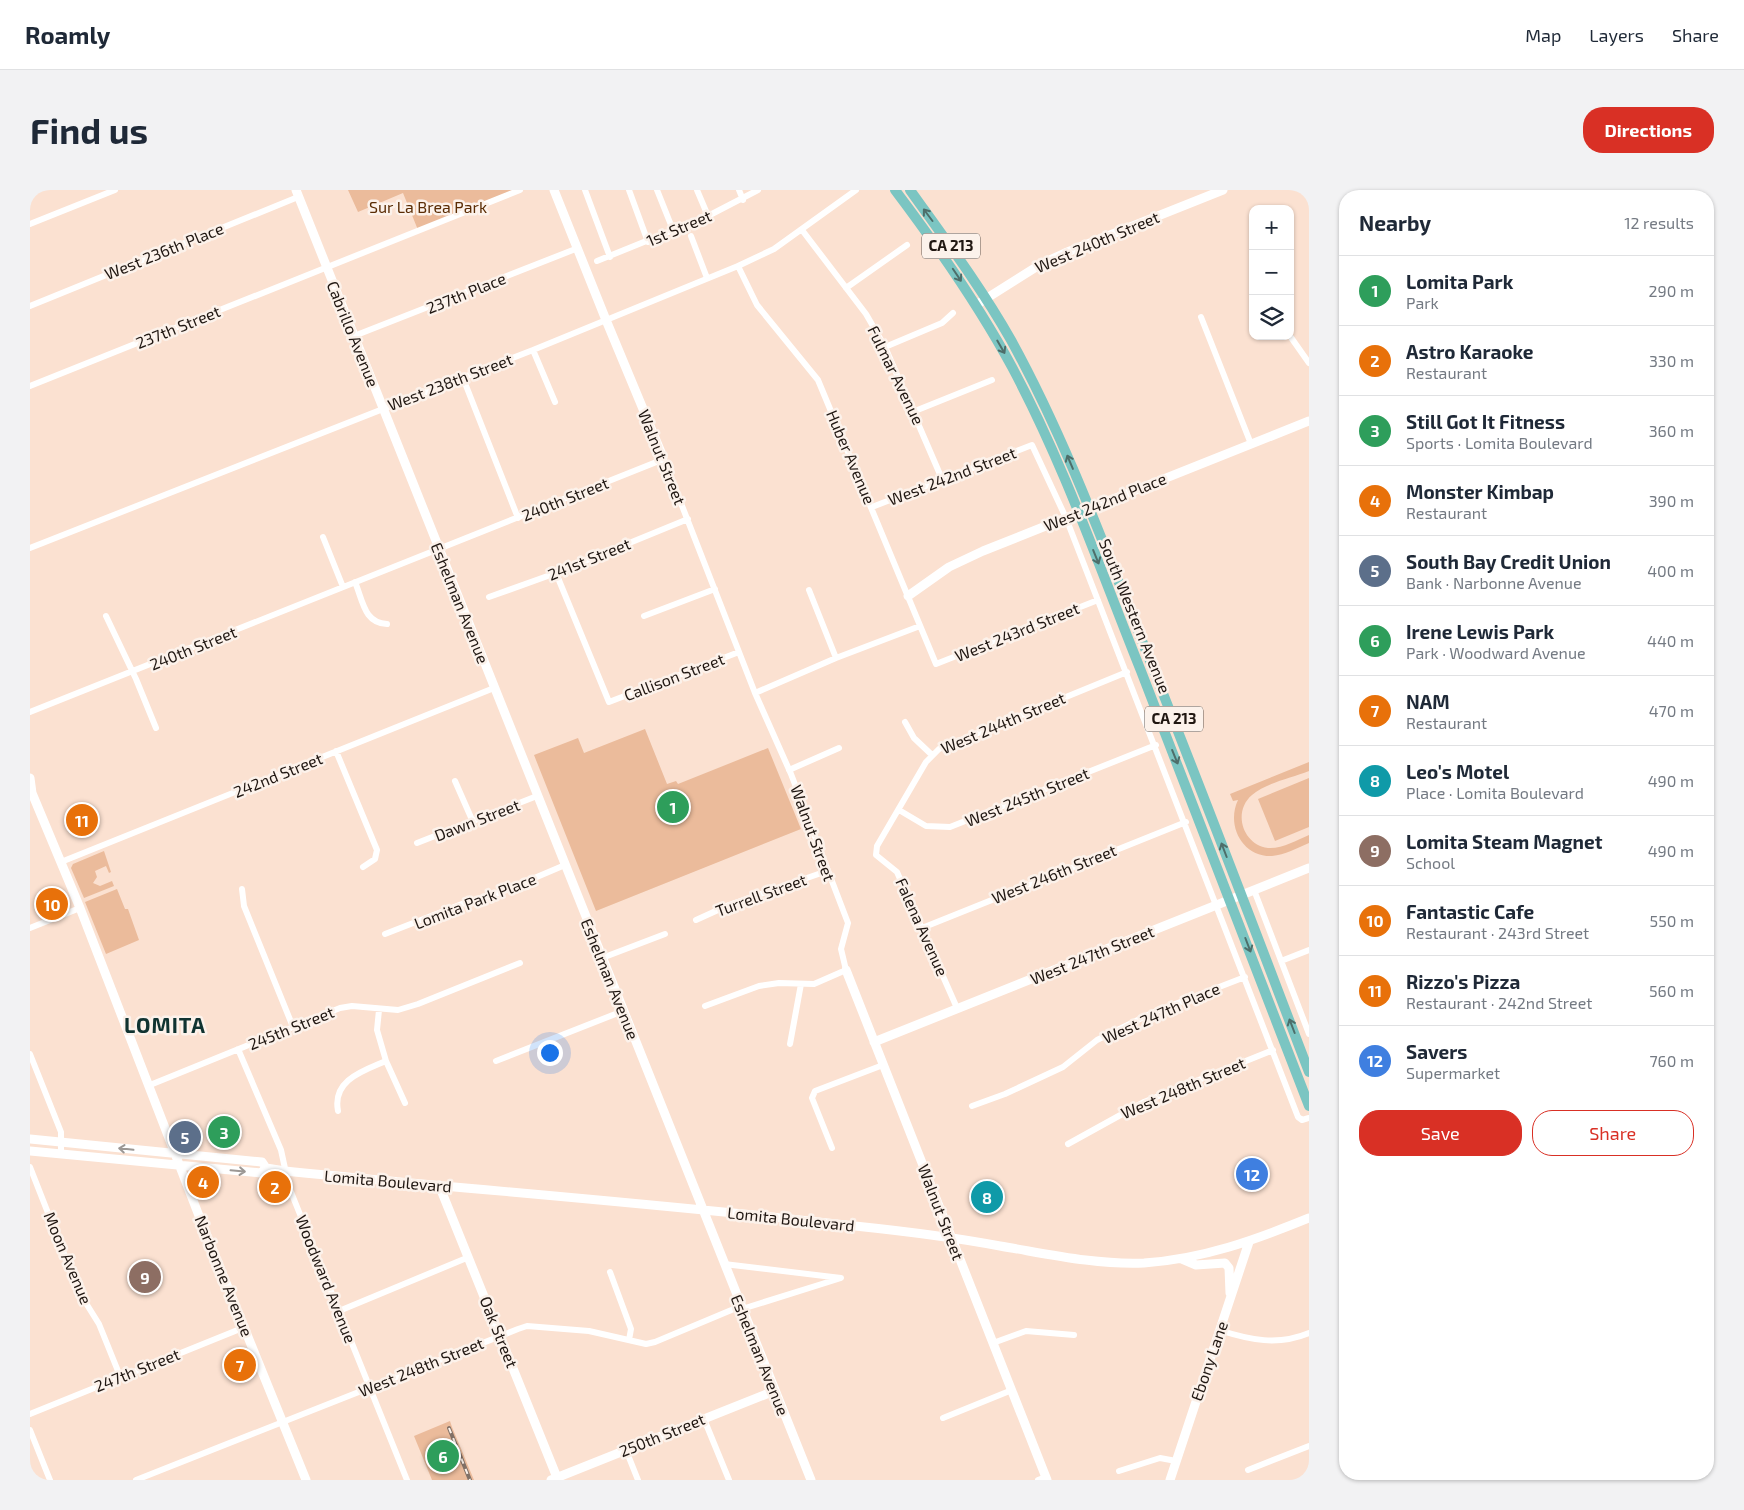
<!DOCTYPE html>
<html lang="en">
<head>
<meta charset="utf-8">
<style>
  :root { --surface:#fff; --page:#f2f2f3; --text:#1f2937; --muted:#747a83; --line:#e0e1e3; --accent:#d93025 }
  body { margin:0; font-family:"Exo 2",sans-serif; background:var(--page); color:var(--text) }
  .controls { position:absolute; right:15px; top:15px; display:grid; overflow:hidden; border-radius:10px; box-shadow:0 1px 4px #0004 }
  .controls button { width:45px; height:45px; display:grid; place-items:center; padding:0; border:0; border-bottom:1px solid var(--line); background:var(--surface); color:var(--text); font:25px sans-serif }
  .you { position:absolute; left:519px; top:862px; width:18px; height:18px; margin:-12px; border:4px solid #fff; border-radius:50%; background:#1a73e8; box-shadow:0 0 0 8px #1a73e833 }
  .badge { display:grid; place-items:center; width:32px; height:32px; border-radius:50%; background:var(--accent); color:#fff; font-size:16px; font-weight:700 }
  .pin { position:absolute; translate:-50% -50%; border:2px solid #fff; box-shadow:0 1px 5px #0006 }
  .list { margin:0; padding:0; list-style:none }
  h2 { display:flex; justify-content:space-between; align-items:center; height:65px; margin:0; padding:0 20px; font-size:21px }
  h2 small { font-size:16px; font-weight:400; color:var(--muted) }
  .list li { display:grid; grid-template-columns:32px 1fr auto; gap:15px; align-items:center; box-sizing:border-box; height:70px; padding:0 20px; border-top:1px solid var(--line) }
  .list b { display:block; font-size:19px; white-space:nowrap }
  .list p { margin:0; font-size:16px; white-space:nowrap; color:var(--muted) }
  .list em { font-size:16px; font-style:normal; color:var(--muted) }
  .actions { display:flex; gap:10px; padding:15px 20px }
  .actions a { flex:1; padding:11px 0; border:1px solid var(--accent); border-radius:20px; text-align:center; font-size:18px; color:var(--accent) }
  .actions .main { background:var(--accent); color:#fff }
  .icon { flex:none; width:28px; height:28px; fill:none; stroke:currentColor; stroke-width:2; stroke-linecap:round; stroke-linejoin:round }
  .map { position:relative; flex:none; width:1279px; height:1290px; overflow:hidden; border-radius:20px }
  header { display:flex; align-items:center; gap:30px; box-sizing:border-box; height:70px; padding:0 25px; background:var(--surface); border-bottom:1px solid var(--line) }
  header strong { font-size:24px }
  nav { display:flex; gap:28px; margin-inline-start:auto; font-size:18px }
  .intro { display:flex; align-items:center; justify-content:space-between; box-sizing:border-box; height:120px; padding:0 30px }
  h1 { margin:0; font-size:35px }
  .button { padding:12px 22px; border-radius:20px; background:var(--accent); color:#fff; font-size:18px; font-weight:700 }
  main { display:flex; gap:30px; padding:0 30px }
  aside { flex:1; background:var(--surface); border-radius:20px; box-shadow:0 1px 4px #0004 }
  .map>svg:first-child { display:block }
  .green { fill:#ebbb9b }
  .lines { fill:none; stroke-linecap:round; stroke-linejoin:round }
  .street { stroke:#fff; stroke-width:6 }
  .secondary { stroke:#fff; stroke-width:9 }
  .primary { stroke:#7bc5c2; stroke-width:10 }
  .rail-casing { stroke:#827167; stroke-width:4 }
  .rail { stroke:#fcf2eb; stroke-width:2; stroke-dasharray:5.5; stroke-linecap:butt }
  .oneway { stroke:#4e6e6a }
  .oneway2 { stroke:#9b9794 }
  .labels { text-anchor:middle; stroke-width:5; stroke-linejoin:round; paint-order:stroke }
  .shield { fill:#fcf2eb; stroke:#625953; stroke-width:1 }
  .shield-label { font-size:15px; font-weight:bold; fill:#201712 }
  .park-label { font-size:16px; fill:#5a2c04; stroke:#fcf2eb }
  .street-label { font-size:16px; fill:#201712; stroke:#fcf2eb }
  .district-label { font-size:21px; font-weight:bold; letter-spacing:1px; fill:#103331; stroke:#fcf2eb }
</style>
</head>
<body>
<header>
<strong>Roamly</strong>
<nav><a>Map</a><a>Layers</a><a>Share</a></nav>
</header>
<div class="intro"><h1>Find us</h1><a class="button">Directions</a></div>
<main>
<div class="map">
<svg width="1279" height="1290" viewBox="0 0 1279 1290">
  <rect width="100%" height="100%" fill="#fbe1d1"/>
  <path class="green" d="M318 0H486L388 40 373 3 328 22Z
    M615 539 637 594 646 591 648 594 738 558 771 639 566 721 504 565 548 548 554 563Z
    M1279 572V581C1261 588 1236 593 1222 605 1202 622 1213 655 1238 658 1252 659 1267 650 1279 645V653C1267 658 1255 665 1242 666 1212 667 1196 635 1208 610L1203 611 1200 604Z
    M1279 588V637L1245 651 1228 609Z
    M74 661 81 682 79 683 76 676 65 681 67 687 63 693 70 696 82 691 84 696 54 708 41 678 43 674Z
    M87 699 95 719H98L109 750 76 764 55 712Z
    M420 1231 422 1237 444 1290H402L384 1246Z"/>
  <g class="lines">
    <path class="street" d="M555 0 580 67
      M599 0 618 52
      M627 0 643 40
      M667 0 678 26
      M709 0 713 10
      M0 34 85 0
      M772 40 836 124 855 157 912 289
      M661 46 677 88
      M567 71 678 26 728 0
      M708 76 727 115 788 190 906 474 1068 410
      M816 98 877 55
      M0 116 268 7
      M1171 127 1221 254
      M324 146 548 58
      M1260 146 1279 173
      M855 157 912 133 923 123
      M503 160 525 212
      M433 188 488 328
      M0 196 490 0
      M885 221 962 190
      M633 267 725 503 761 584 818 733 811 759 816 780 784 794 749 793 729 796 675 816
      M842 317 1002 255 1036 328 1268 927 1272 930 1279 928
      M293 347 313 397
      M0 358 503 160 708 76 744 59 826 0
      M526 383 579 512 709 462
      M325 392C333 411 334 433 357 434
      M779 400 806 468
      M459 407 526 383 658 329
      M76 426 106 489 126 538
      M614 426 685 399
      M725 503 806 468 890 436
      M0 522 634 269
      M875 532 884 548 902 565
      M306 561 347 660 345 669 333 677
      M759 580 809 558
      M425 591 443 632
      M869 620 896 636 920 637 1126 555
      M387 653 507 606
      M31 672 464 498
      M212 699 214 716 263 837
      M1224 700 1279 844
      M666 730 699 715 797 681
      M0 738 50 718
      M892 738 1156 632
      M355 744 437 712 469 703 535 675
      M572 768 635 744
      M1251 771 1279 760
      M927 818 867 682 846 665 847 656 896 572 909 559 1097 482
      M349 820 347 840 356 871 375 913
      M760 854 771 794
      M208 859 251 960 259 997 377 1290
      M0 864 31 942V964
      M466 871 593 821
      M120 895 310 818 322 816 368 820 388 814 490 773
      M942 916 975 904 1033 877 1067 850 1122 823 1215 787
      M308 921C302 890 333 881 356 871
      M1038 954 1114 912 1243 860
      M802 958 782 908 785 901 853 875
      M0 977 49 1102 69 1134 90 1186
      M694 1074 811 1088 712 1119
      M580 1082 601 1139 599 1150
      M309 1121 439 1067
      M1189 1140C1220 1150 1248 1156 1279 1143
      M963 1153 996 1141 1044 1145
      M0 1224 215 1137
      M913 1228 982 1200
      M674 1229 699 1290
      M0 1240 20 1290
      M596 1260 608 1290
      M1218 1280 1279 1256
      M1089 1281 1130 1268 1146 1271
      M106 1290 488 1139 497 1136 559 1141 616 1154 625 1152 711 1116
      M1008 1290 1016 1287"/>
    <path class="secondary" d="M266 0 781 1290
      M524 0 576 130 633 267
      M946 115 1011 74 1035 63 1193 0
      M878 406 919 377 953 361 1279 231
      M0 588 2 603 50 718 171 1031 276 1290
      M816 780 1017 1290
      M844 852 1279 678
      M0 949 232 972 236 978 255 981C445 1000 636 1014 825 1036 873 1041 922 1047 970 1056 1018 1064 1066 1075 1114 1073 1173 1069 1225 1050 1279 1028
      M0 961 231 983 236 978
      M409 995 528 1290
      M1152 1069 1166 1075 1195 1073 1199 1078 1200 1103
      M521 1290 744 1201
      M1140 1290 1219 1052"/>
    <path class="primary" d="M865 0C908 57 948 114 982 177 1034 274 1070 379 1111 481 1168 625 1223 770 1279 916
      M880 0C915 49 951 97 981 150 1031 241 1068 339 1106 436 1166 584 1222 733 1279 882"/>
    <g class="rail-casing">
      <path id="rail" d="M419 1238 440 1290"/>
    </g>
    <use href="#rail" class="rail"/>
  </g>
  <defs><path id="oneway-shaft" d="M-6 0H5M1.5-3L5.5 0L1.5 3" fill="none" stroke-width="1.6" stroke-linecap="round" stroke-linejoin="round" transform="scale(1.25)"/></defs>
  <g class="oneway">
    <use href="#oneway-shaft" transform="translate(898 25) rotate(-127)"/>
    <use href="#oneway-shaft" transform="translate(927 85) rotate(56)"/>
    <use href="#oneway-shaft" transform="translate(971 157) rotate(60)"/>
    <use href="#oneway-shaft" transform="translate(1040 272) rotate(-113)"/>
    <use href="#oneway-shaft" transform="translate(1066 367) rotate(68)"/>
    <use href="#oneway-shaft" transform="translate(1145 567) rotate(68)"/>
    <use href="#oneway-shaft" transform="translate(1194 660) rotate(-111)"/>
    <use href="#oneway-shaft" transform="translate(1218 755) rotate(69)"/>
    <use href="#oneway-shaft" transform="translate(1262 836) rotate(-111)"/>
  </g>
  <g class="oneway2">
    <use href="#oneway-shaft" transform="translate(96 959) rotate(-174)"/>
    <use href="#oneway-shaft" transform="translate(208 981) rotate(5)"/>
  </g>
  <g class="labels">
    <g class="shield">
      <rect x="892" y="43.5" width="58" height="25" rx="4"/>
      <rect x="1115" y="516.5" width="58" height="25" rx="4"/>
    </g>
    <g class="shield-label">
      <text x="921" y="61">CA 213</text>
      <text x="1144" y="534">CA 213</text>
    </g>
    <g class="park-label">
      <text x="398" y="23">Sur La Brea Park</text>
    </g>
    <g class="street-label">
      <text transform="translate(649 38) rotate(-23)" y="6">1st Street</text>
      <text transform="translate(1067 52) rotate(-23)" y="6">West 240th Street</text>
      <text transform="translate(134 61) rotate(-22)" y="6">West 236th Place</text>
      <text transform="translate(436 103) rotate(-22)" y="6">237th Place</text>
      <text transform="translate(148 137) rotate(-22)" y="6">237th Street</text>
      <text transform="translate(323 144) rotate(68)" y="6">Cabrillo Avenue</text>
      <text transform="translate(866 185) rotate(64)" y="6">Fulmar Avenue</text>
      <text transform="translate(420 192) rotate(-21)" y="6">West 238th Street</text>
      <text transform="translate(632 267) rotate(68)" y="6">Walnut Street</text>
      <text transform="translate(821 267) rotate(67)" y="6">Huber Avenue</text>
      <text transform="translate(922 286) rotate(-21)" y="6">West 242nd Street</text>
      <text transform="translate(535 309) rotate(-22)" y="6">240th Street</text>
      <text transform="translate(1075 312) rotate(-22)" y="6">West 242nd Place</text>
      <text transform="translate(559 369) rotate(-22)" y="6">241st Street</text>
      <text transform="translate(430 413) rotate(68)" y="6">Eshelman Avenue</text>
      <text transform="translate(1105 426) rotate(68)" y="6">South Western Avenue</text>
      <text transform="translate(987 442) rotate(-22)" y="6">West 243rd Street</text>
      <text transform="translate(163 458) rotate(-22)" y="6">240th Street</text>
      <text transform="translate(644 487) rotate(-21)" y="6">Callison Street</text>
      <text transform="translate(973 533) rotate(-23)" y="6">West 244th Street</text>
      <text transform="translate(248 585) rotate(-22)" y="6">242nd Street</text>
      <text transform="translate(997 607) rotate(-22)" y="6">West 245th Street</text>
      <text transform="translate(447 630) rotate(-21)" y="6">Dawn Street</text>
      <text transform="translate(783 643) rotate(70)" y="6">Walnut Street</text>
      <text transform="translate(1024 684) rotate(-22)" y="6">West 246th Street</text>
      <text transform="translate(731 705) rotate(-20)" y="6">Turrell Street</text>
      <text transform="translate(445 711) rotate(-21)" y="6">Lomita Park Place</text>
      <text transform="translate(892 737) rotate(66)" y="6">Falena Avenue</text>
      <text transform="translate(1062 765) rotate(-22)" y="6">West 247th Street</text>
      <text transform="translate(580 789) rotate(68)" y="6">Eshelman Avenue</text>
      <text transform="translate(1131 823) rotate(-24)" y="6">West 247th Place</text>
      <text transform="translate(261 838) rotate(-22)" y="6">245th Street</text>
      <text transform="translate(1153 898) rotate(-23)" y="6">West 248th Street</text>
      <text transform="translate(358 991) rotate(5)" y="6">Lomita Boulevard</text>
      <text transform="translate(911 1022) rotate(69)" y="6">Walnut Street</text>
      <text transform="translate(761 1029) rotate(6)" y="6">Lomita Boulevard</text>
      <text transform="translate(38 1068) rotate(67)" y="6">Moon Avenue</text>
      <text transform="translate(194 1086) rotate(68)" y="6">Narbonne Avenue</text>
      <text transform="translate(296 1089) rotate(68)" y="6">Woodward Avenue</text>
      <text transform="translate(469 1142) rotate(68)" y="6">Oak Street</text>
      <text transform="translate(730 1165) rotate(68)" y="6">Eshelman Avenue</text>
      <text transform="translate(1179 1171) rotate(-71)" y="6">Ebony Lane</text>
      <text transform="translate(391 1177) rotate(-22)" y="6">West 248th Street</text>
      <text transform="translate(107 1180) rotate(-22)" y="6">247th Street</text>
      <text transform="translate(632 1245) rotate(-22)" y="6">250th Street</text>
    </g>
    <g class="district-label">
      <text x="135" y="843">LOMITA</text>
    </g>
  </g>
</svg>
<div class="controls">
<button>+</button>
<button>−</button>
<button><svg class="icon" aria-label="layers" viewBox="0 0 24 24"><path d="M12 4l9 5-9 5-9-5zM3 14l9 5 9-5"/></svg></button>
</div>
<div class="you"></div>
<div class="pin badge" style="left:643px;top:617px;background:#2e9e5b">1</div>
<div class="pin badge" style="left:245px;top:997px;background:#e8710a">2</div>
<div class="pin badge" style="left:194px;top:942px;background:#2e9e5b">3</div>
<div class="pin badge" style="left:173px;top:992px;background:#e8710a">4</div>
<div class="pin badge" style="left:155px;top:947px;background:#5c6f8a">5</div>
<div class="pin badge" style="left:413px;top:1266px;background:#2e9e5b">6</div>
<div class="pin badge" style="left:210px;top:1175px;background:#e8710a">7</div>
<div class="pin badge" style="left:957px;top:1007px;background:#0f9aa8">8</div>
<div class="pin badge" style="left:115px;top:1087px;background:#8d6e63">9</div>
<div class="pin badge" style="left:22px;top:714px;background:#e8710a">10</div>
<div class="pin badge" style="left:52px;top:630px;background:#e8710a">11</div>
<div class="pin badge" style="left:1222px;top:984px;background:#3f7fe0">12</div>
</div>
<aside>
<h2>Nearby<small>12 results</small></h2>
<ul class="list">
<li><span class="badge" style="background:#2e9e5b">1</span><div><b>Lomita Park</b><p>Park</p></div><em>290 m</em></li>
<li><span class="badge" style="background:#e8710a">2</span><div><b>Astro Karaoke</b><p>Restaurant</p></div><em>330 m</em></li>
<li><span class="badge" style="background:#2e9e5b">3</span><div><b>Still Got It Fitness</b><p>Sports · Lomita Boulevard</p></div><em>360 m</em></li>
<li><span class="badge" style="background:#e8710a">4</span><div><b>Monster Kimbap</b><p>Restaurant</p></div><em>390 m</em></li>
<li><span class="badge" style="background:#5c6f8a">5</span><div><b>South Bay Credit Union</b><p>Bank · Narbonne Avenue</p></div><em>400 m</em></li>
<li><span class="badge" style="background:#2e9e5b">6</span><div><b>Irene Lewis Park</b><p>Park · Woodward Avenue</p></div><em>440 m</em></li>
<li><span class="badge" style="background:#e8710a">7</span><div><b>NAM</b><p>Restaurant</p></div><em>470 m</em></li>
<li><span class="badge" style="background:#0f9aa8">8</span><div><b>Leo's Motel</b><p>Place · Lomita Boulevard</p></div><em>490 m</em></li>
<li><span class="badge" style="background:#8d6e63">9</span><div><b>Lomita Steam Magnet</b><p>School</p></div><em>490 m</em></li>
<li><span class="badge" style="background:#e8710a">10</span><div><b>Fantastic Cafe</b><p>Restaurant · 243rd Street</p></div><em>550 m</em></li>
<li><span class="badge" style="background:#e8710a">11</span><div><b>Rizzo's Pizza</b><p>Restaurant · 242nd Street</p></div><em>560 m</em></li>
<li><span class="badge" style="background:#3f7fe0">12</span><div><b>Savers</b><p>Supermarket</p></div><em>760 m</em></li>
</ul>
<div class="actions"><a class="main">Save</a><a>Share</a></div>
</aside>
</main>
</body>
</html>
